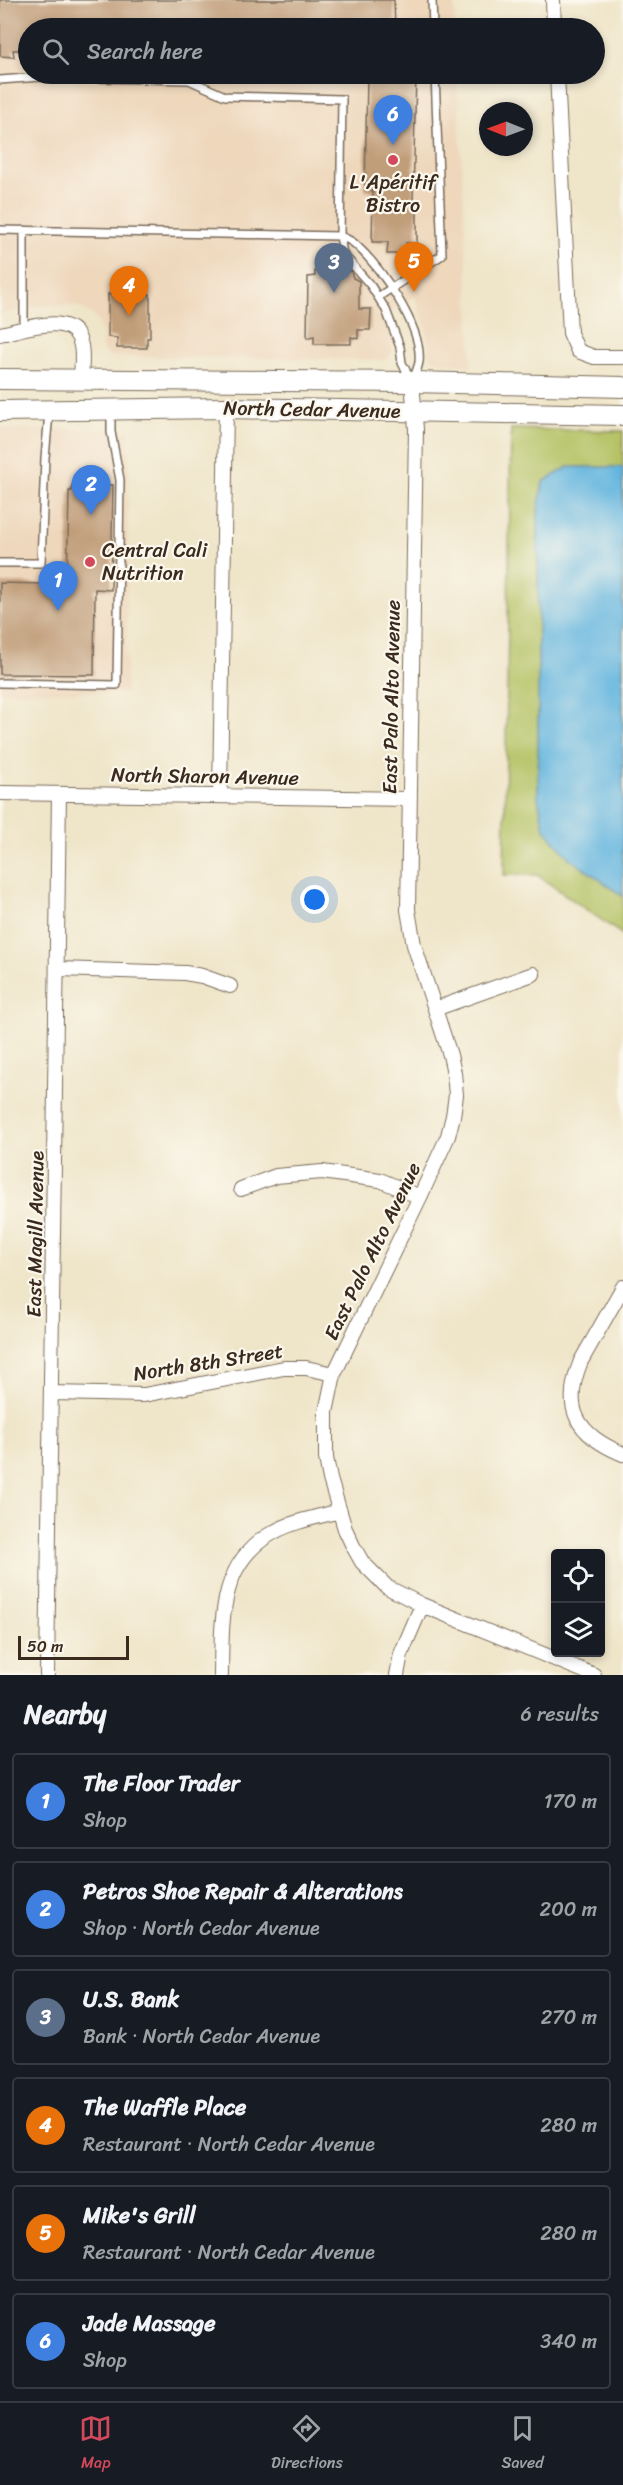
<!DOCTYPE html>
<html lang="en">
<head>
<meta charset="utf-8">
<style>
  :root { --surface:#171b24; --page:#20242c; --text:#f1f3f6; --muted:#9ea1a6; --line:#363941; --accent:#d1495b }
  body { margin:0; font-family:Sriracha,sans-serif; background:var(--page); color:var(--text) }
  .controls { position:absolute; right:18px; bottom:18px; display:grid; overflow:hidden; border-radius:6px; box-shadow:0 3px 9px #0003 }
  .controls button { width:54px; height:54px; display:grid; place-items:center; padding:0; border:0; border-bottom:2px solid var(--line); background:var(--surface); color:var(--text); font:30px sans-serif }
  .compass { position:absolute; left:479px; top:102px; width:54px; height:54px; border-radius:50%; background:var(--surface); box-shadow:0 3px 9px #0003; rotate:271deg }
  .scale { position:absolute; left:18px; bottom:15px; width:111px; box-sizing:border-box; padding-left:6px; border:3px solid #3b2a1e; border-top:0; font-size:16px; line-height:21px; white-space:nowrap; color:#3b2a1e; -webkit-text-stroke:4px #fbf7ec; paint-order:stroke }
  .you { position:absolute; left:315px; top:900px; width:21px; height:21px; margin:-15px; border:4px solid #fff; border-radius:50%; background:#1a73e8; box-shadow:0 0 0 9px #1a73e833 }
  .badge { display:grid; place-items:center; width:39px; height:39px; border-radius:50%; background:var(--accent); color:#fff; font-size:20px; font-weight:700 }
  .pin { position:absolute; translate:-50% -50px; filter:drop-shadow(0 2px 3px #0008) }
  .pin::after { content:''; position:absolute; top:32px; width:21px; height:18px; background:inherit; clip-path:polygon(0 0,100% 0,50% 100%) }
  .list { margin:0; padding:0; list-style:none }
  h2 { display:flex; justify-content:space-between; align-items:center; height:78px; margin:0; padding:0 24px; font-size:26px }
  h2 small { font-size:20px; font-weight:400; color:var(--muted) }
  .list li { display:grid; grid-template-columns:39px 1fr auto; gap:18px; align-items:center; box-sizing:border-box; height:96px; margin:0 12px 12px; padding:0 12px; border:2px solid var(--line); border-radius:6px }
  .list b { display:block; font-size:22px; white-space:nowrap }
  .list p { margin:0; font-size:20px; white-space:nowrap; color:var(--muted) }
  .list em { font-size:20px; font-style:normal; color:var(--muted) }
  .icon { flex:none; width:33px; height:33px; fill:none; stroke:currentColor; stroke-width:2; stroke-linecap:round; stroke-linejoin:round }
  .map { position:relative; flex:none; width:623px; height:1675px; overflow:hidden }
  .search { position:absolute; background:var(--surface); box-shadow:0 3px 9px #0003; left:18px; right:18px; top:18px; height:66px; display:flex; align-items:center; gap:15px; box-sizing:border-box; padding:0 21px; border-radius:33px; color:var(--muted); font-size:22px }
  .sheet { height:726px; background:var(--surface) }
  nav { display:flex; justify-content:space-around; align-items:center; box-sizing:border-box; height:84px; border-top:2px solid var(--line); background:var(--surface); font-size:16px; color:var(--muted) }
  nav a { display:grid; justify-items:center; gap:3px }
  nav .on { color:var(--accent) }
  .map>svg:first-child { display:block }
  .built { fill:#eed7bb }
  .green { fill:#b5c366; stroke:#787642; stroke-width:1.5 }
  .water { fill:#64b5df; stroke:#50707e; stroke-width:1.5 }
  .building { fill:#c19e7a }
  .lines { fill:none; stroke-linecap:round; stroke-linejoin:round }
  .lane-casing { stroke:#7a6b5a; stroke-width:10 }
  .street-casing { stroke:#7a6b5a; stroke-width:16 }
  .secondary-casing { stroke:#7a6b5a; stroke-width:22 }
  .lane { stroke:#fff; stroke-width:7 }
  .street { stroke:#fff; stroke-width:14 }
  .secondary { stroke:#fff; stroke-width:20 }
  .poi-dot { fill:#d1495b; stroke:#fbf7ec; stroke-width:2 }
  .labels { text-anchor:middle; stroke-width:4.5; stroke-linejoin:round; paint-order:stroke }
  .poi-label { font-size:20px; fill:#3b2a1e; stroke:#fbf7ec }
  .street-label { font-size:20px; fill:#3b2a1e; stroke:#fbf7ec }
</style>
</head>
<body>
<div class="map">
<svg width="623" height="1675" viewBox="0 0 623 1675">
  <rect width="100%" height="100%" fill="#fbf7ec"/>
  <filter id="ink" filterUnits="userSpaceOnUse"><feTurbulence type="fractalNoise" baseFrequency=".0167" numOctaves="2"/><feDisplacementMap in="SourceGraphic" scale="12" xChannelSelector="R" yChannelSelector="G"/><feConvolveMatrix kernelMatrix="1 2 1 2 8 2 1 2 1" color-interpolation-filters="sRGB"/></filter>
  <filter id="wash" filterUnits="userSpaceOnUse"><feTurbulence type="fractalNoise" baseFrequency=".008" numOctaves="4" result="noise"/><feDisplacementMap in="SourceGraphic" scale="24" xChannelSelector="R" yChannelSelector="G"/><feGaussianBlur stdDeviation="1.35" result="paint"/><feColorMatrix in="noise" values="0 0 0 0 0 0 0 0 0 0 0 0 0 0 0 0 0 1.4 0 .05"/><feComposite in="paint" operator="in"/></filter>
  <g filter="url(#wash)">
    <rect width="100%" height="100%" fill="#efe5c9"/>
    <path class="built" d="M0 0H454L455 28H28V74H457L472 367 435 361 429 354 426 327 415 296 384 316 390 332 392 348V353L386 360 109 356 102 349 103 336 98 321 92 314 78 306 44 305 0 314Z
      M0 429 129 430 126 693 0 691Z"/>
    <path class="green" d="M511 429 623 431V935L537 875H504Z"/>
    <path class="water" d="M568 467H623V896L569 858 544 828 538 798V511L543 482Z"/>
    <g id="blocks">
      <path class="building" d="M0 0H394L395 28H28V50H13L14 57 0 56Z
        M367 74H416L413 201H417V243H406V254H387L388 242H372L373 191 365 190Z
        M315 271H351L353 278 359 281V309H371L370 330H358V339L351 337V344H314V336L307 338 308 277 315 276Z
        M108 294H150V338H147V348H117V338L108 337Z
        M72 485H113L111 590 95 589 94 675 0 674V583L45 584 46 589H67L69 491H72Z"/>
    </g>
  </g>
  <g filter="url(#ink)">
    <use href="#blocks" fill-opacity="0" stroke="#7a6b5a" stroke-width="1.5"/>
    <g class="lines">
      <g class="lane-casing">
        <path id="lane" d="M432 0 433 28
          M0 80 40 77 189 80 225 96 342 99 340 236 343 254 371 286 386 310 400 347 402 363 411 380
          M0 230 340 236C345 238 352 241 356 245 381 268 423 327 419 362 418 368 415 374 413 380
          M378 297 442 255 435 74
          M24 330V230
          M0 563H41L45 458 49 413
          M0 683 117 685 120 480 111 432V410"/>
      </g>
      <g class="street-casing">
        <path id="street" d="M553 0 554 28
          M557 74 570 333 578 351 594 357H623
          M0 334C22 330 72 310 80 342 84 353 81 368 81 380
          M412 382 416 429 408 910 414 945 435 1009
          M0 793 409 799
          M220 796 226 408
          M58 969 185 973 202 976 230 986
          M533 974 435 1009 450 1055 454 1073 456 1095 453 1116 448 1136 420 1197 334 1374 326 1412V1458L330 1479 345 1529 353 1546 362 1562 387 1587 422 1605 594 1675
          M241 1189 276 1176 322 1172 380 1180 420 1197
          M623 1287 581 1361C561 1409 577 1435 623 1454
          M53 1393 144 1395 284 1368H306L334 1374
          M47 1675 59 794
          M221 1675C222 1621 218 1562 274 1532 294 1521 318 1517 340 1511
          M397 1675 401 1654 422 1605"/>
      </g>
      <g class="secondary-casing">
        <path id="secondary" d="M0 379 412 382 623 387
          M0 411 226 408 623 415"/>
      </g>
      <use href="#lane" class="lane"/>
      <use href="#street" class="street"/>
      <use href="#secondary" class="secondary"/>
    </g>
  </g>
  <g class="poi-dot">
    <circle cx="393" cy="160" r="6"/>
    <circle cx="90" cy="562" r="6"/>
  </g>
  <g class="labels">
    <g class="poi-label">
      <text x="393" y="189">L'Apéritif<tspan x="393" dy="23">Bistro</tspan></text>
      <text x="102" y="557" text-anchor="start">Central Cali<tspan x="102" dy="23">Nutrition</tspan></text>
    </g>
    <g class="street-label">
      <text transform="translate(312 409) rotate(1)" y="7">North Cedar Avenue</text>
      <text transform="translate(391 697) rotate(-89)" y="7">East Palo Alto Avenue</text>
      <text transform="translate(205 776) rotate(1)" y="7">North Sharon Avenue</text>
      <text transform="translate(35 1234) rotate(-89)" y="7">East Magill Avenue</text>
      <text transform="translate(372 1251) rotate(-64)" y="7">East Palo Alto Avenue</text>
      <text transform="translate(208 1362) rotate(-9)" y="7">North 8th Street</text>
    </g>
  </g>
</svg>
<div class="controls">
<button><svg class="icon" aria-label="locate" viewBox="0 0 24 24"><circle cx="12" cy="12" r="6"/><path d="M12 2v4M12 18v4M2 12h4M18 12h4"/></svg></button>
<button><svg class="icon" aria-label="layers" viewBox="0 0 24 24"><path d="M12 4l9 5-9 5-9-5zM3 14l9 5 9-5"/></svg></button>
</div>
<svg class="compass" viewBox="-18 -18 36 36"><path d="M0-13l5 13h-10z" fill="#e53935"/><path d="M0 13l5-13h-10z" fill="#9ea1a6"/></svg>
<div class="scale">50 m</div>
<div class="you"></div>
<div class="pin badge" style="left:58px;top:611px;background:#3f7fe0">1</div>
<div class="pin badge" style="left:91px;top:515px;background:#3f7fe0">2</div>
<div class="pin badge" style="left:334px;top:293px;background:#5c6f8a">3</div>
<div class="pin badge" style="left:129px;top:316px;background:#e8710a">4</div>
<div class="pin badge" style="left:414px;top:292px;background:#e8710a">5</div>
<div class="pin badge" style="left:393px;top:145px;background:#3f7fe0">6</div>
<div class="search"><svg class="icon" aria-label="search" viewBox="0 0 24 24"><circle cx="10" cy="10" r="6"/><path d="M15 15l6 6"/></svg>Search here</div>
</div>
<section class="sheet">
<h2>Nearby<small>6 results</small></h2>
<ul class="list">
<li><span class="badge" style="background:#3f7fe0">1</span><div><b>The Floor Trader</b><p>Shop</p></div><em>170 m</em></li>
<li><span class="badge" style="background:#3f7fe0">2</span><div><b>Petros Shoe Repair &amp; Alterations</b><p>Shop · North Cedar Avenue</p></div><em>200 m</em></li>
<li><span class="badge" style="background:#5c6f8a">3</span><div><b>U.S. Bank</b><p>Bank · North Cedar Avenue</p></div><em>270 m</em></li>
<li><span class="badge" style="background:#e8710a">4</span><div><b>The Waffle Place</b><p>Restaurant · North Cedar Avenue</p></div><em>280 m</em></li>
<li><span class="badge" style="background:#e8710a">5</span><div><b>Mike's Grill</b><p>Restaurant · North Cedar Avenue</p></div><em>280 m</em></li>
<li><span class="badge" style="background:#3f7fe0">6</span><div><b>Jade Massage</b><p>Shop</p></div><em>340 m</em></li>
</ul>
</section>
<nav>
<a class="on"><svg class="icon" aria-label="map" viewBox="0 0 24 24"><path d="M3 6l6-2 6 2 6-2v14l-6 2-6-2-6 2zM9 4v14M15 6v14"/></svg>Map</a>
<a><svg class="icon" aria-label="directions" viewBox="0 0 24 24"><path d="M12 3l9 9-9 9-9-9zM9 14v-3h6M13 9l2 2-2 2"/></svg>Directions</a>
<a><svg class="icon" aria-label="saved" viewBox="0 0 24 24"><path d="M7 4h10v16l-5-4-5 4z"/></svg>Saved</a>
</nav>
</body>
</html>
